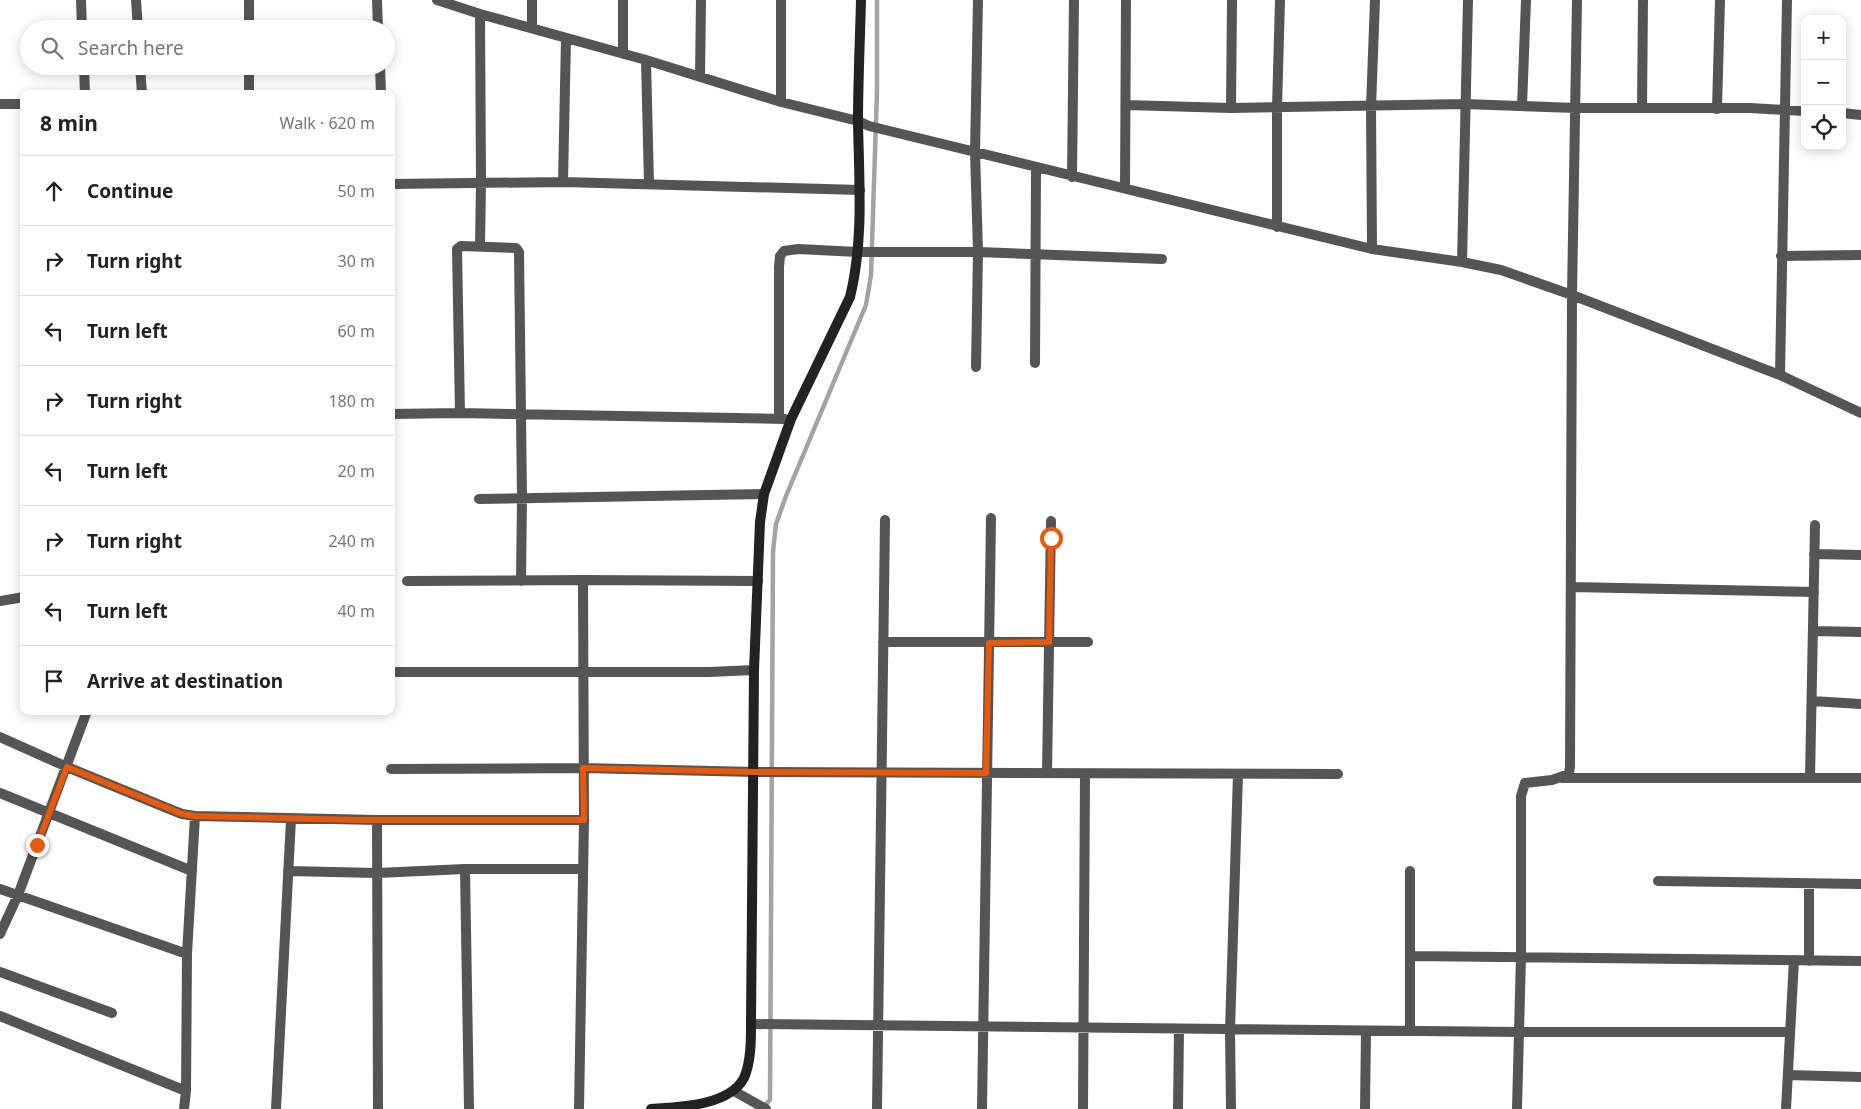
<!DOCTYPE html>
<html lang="en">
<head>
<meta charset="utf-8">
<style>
  :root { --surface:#fff; --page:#f6f6f6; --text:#222; --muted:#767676; --line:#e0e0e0 }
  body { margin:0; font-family:"Noto Sans",sans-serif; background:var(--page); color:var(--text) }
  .controls { position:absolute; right:15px; top:15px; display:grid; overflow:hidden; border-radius:10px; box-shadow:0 2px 12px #0003 }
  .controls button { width:45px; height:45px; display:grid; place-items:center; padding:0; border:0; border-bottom:1px solid var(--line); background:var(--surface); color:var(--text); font:25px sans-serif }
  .stop { position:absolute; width:15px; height:15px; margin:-11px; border:4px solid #ea580c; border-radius:50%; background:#fff }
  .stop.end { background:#ea580c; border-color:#fff; box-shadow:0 1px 5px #0008 }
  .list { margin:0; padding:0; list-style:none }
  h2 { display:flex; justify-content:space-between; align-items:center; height:65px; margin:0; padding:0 20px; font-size:21px }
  h2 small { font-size:16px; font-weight:400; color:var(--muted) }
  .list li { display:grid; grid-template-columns:32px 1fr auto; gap:15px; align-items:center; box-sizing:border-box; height:70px; padding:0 20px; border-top:1px solid var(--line) }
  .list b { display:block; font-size:19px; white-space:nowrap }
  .list em { font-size:16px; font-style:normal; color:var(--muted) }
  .icon { flex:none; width:28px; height:28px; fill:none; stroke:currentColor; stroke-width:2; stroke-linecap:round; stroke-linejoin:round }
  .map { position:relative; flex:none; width:1861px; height:1109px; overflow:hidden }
  .search { position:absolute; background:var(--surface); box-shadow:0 2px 12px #0003; left:20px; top:20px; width:375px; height:55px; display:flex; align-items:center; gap:12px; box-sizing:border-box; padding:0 18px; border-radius:28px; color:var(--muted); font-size:19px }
  .panel { position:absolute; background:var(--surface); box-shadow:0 2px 12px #0003; left:20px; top:90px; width:375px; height:625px; border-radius:10px }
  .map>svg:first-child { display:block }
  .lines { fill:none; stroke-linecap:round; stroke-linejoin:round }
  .stream { stroke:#a3a3a3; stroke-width:4.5 }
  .street { stroke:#555; stroke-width:10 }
  .secondary { stroke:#222; stroke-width:10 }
  .route { stroke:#ea580c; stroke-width:6 }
</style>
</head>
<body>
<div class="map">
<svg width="1861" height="1109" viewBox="0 0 1861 1109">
  <rect width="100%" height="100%" fill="#fff"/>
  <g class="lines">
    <path class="stream" d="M763 1107 770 1100 773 552 776 524 786 496 866 305 871 275 877 91V0"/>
    <path class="street" d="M81 0 82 29
      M136 0 138 29
      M249 0V29
      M377 0 378 29
      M437 0 480 14 646 60 781 102 858 121 869 126 1372 249 1462 262 1501 270 1572 295 1780 375 1861 413
      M532 0V28
      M480 14 481 182 480 247
      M623 54V0
      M646 60 649 184
      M84 66 85 94
      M140 66 142 94
      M249 66V94
      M380 66 381 94
      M700 77 701 0
      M781 102V0
      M0 104H24
      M1126 105 1231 108 1465 104 1576 108H1750L1805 111
      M1522 106 1526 0
      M1231 108 1232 0
      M1642 108 1643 0
      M1717 109 1720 0
      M1842 113 1861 115
      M1072 177 1074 0
      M563 182 566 38
      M391 184 563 182 860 190
      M1125 188 1126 0
      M1277 227V108L1280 0
      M1372 249 1371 107 1375 0
      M1781 256 1861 255
      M1462 262 1468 0
      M1035 363 1036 168
      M976 367 978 252 975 152 978 0
      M1780 375 1787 0
      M460 413 457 249 461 246 516 248 519 252 522 498 521 581
      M391 414 460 413 785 419
      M779 419V267L780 256 784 251 798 249 858 252H978L1162 259
      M479 499 764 494
      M1814 554 1861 555
      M407 581 583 580
      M1571 587 1814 592
      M0 601 24 597
      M1813 631 1861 632
      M883 642H1088
      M391 672H709L754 670
      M1812 701 1861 704
      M0 737 67 767 167 808 182 814 195 816 377 820H584
      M391 769 583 768 755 772 1338 774
      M1047 773 1051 521
      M1562 778H1861
      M1810 778 1815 525
      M0 793 192 871
      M377 820 378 1109
      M465 869H583
      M288 871 377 873 465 869 469 1109
      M1658 881 1861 884
      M0 889 187 954
      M0 934 18 895 87 711
      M1410 956 1861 961
      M1809 961V884
      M0 972 112 1013
      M0 1016 186 1091
      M751 1024 1520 1032H1790
      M1410 1031V871
      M1788 1075 1861 1077
      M734 1091 766 1109
      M184 1109 186 1091 187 954 195 816
      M276 1109 291 819
      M579 1109 584 820 583 580 758 581
      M877 1109 885 520
      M982 1109 991 518
      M1083 1109 1085 774
      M1178 1109 1179 1029
      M1231 1109 1230 1030 1238 774
      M1365 1109 1366 1031
      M1517 1109 1521 956V796L1525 783 1552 780 1569 774 1570 766 1572 295 1577 0
      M1786 1109 1794 960"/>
    <path class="secondary" d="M651 1109C679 1107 729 1106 744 1078 751 1062 751 1041 751 1024L754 670 760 522 764 494 791 419 850 297C864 240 859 180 858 122 858 81 860 41 861 0"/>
  </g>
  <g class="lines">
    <path class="route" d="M37 845 67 767 182 814 195 816 360 820H584L583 768 755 772 986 773 989 643 1049 642 1051 538"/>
  </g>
</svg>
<div class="controls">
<button>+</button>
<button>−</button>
<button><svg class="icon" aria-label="locate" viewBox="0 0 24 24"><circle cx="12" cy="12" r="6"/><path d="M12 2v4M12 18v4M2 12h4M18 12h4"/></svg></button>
</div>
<div class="stop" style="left:1051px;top:538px"></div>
<div class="stop end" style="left:37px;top:845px"></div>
<div class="search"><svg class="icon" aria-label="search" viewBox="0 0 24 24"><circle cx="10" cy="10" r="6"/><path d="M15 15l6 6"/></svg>Search here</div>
<section class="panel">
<h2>8 min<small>Walk · 620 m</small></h2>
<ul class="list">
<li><svg class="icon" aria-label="ahead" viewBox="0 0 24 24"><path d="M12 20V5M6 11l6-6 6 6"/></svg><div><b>Continue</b></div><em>50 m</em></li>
<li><svg class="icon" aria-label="right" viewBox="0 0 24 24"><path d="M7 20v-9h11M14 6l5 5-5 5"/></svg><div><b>Turn right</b></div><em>30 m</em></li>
<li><svg class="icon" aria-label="left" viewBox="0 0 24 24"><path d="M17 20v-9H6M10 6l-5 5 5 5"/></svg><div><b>Turn left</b></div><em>60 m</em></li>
<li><svg class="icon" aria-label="right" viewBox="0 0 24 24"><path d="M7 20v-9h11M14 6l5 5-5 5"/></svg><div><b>Turn right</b></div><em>180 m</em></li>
<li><svg class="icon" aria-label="left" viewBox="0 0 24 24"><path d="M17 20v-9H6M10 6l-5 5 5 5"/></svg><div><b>Turn left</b></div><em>20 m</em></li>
<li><svg class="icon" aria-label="right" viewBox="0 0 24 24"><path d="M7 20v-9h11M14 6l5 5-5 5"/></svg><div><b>Turn right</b></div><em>240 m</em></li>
<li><svg class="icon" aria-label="left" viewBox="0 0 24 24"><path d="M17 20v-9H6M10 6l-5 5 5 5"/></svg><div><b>Turn left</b></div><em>40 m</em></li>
<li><svg class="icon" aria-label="arrive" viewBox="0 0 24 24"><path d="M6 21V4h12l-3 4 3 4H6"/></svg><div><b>Arrive at destination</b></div></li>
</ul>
</section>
</div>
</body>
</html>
